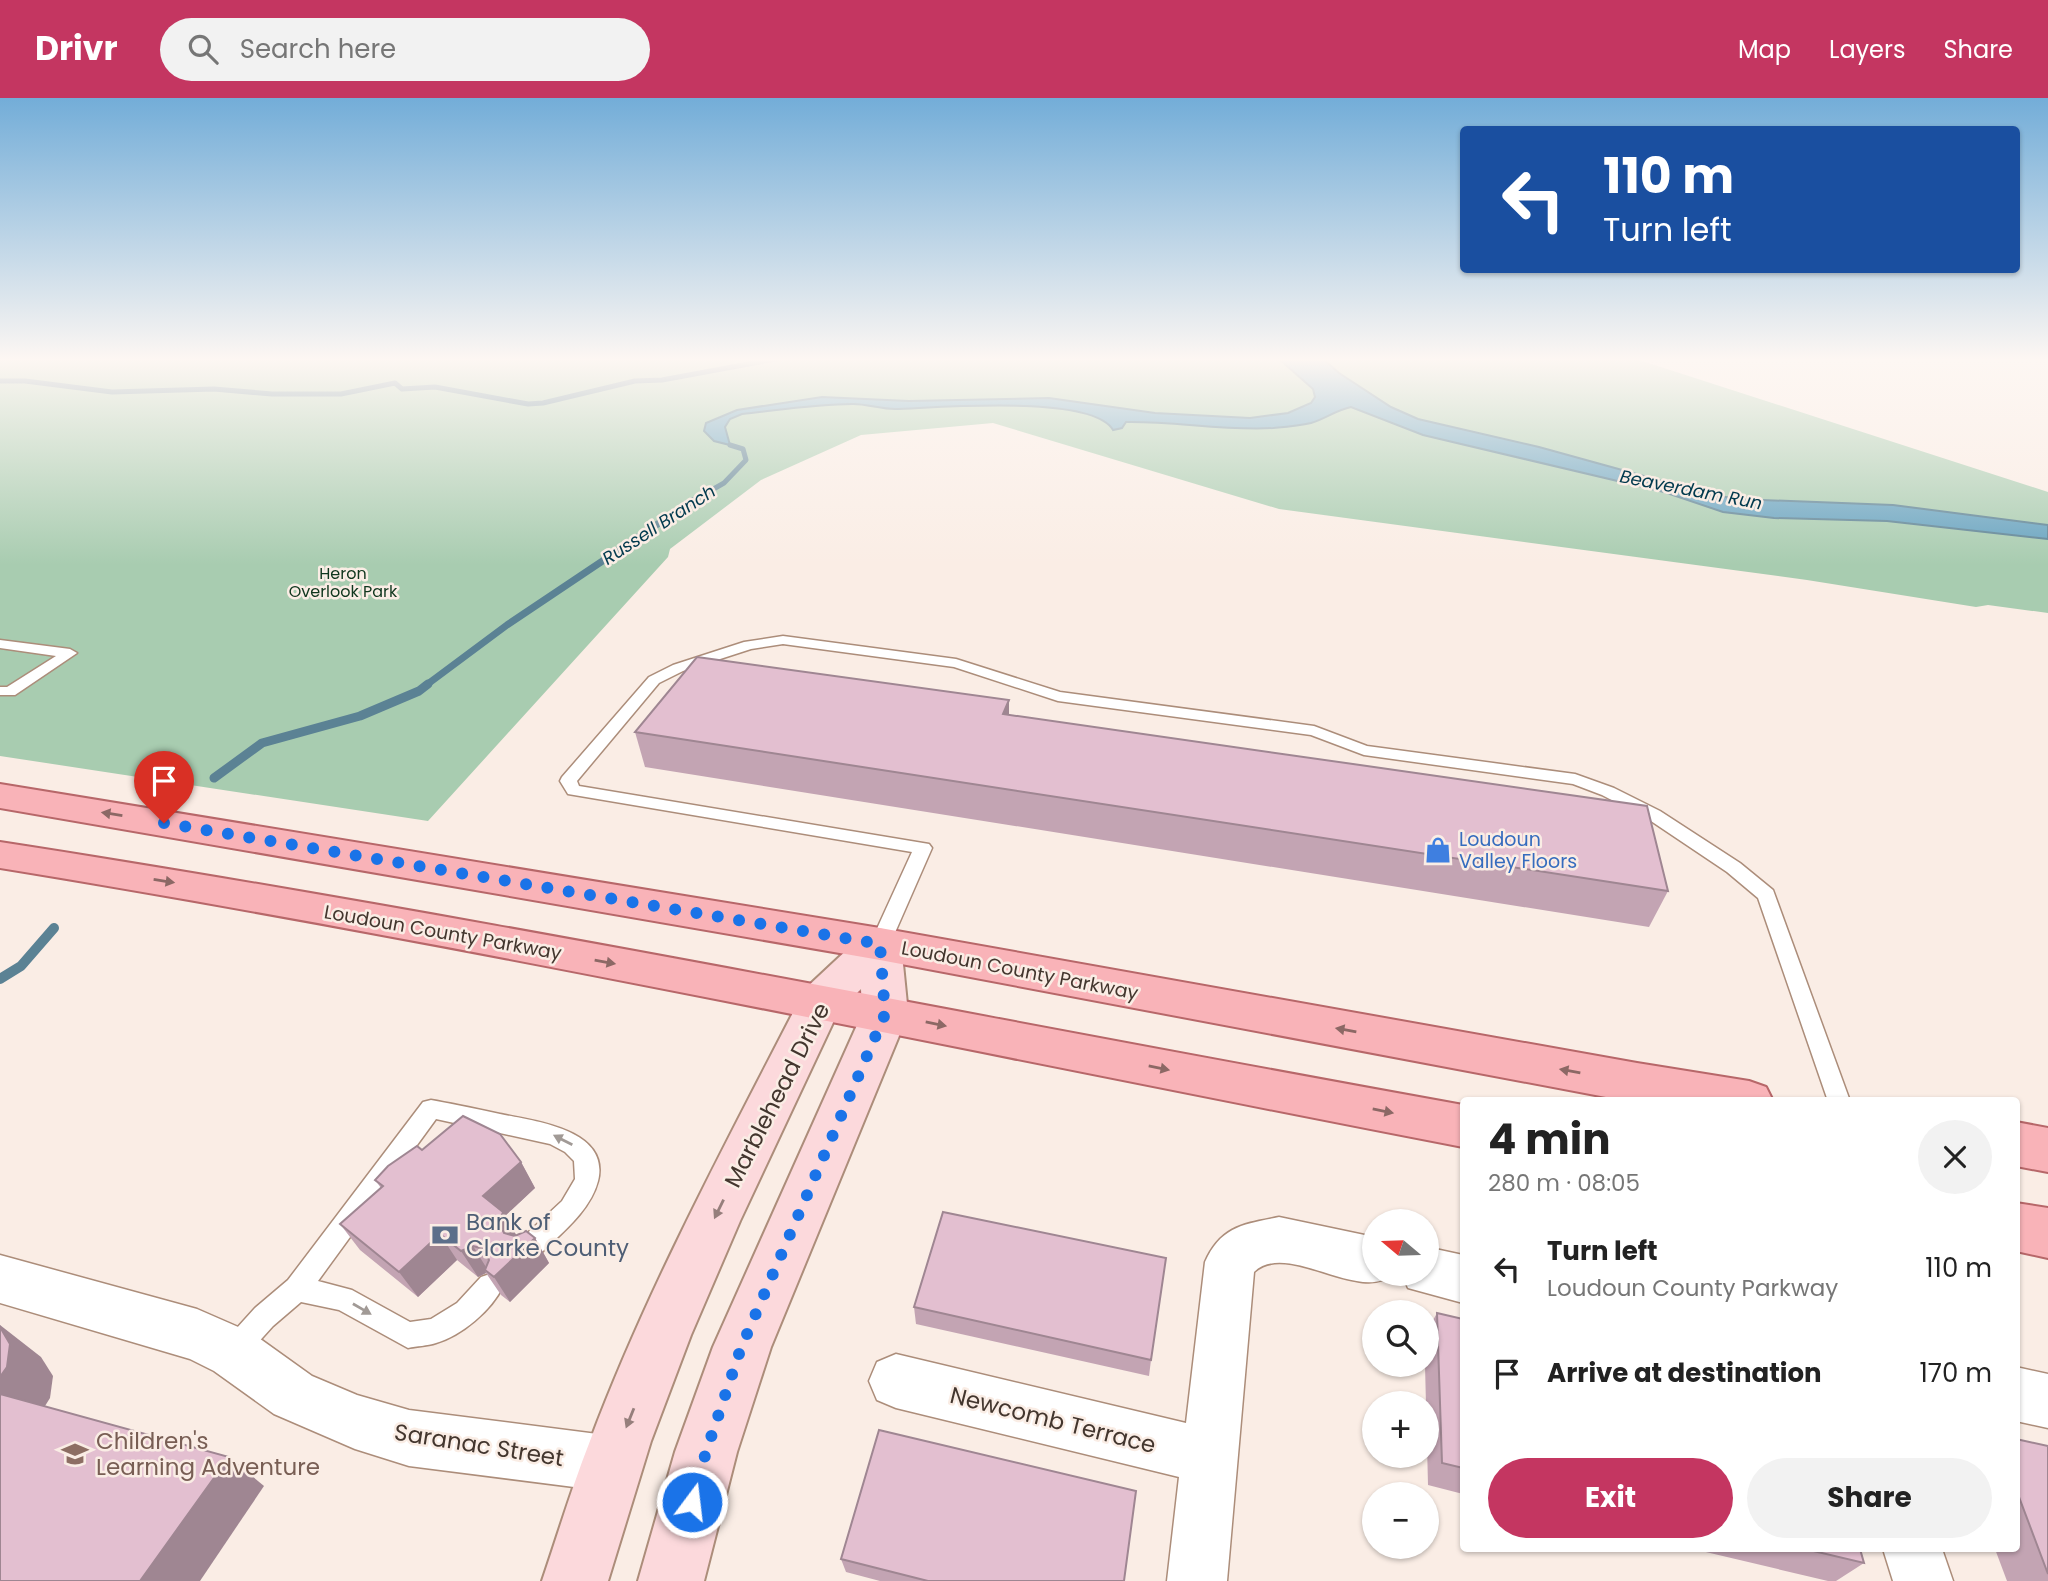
<!DOCTYPE html>
<html lang="en">
<head>
<meta charset="utf-8">
<style>
	body { margin:0; font-family:Poppins,sans-serif; background:#f2f2f2; color:#222; height:100vh; display:flex; flex-direction:column; font-size:26px; white-space:nowrap }
	* { box-sizing:border-box; margin:0 }
	p { font-size:23px; color:#767676 }
	.icon { flex:none; width:38px; height:38px; fill:none; stroke:currentColor; stroke-width:2; stroke-linecap:round; stroke-linejoin:round }
	.map { position:relative; flex:1; overflow:hidden }
	.sheet { position:absolute; left:1460px; top:999px; width:560px; height:455px; display:flex; flex-direction:column; background:#fff; border-radius:7px; box-shadow:0 2px 5px #0004 }
	.sheet>* { flex:none }
	.top-card { position:absolute; left:1460px; top:28px; width:560px; height:147px; border-radius:7px; box-shadow:0 2px 5px #0004; background:#1a4fa0; color:#fff; overflow:hidden }
	.needle { width:46px; rotate:289deg }
	.controls { position:absolute; left:1362px; top:1111px; display:grid; gap:14px }
	.controls a { display:grid; place-items:center; width:77px; height:77px; border-radius:50%; background:#fff; box-shadow:0 2px 5px #0004; font-size:35px }
	.pin { position:absolute; display:grid; place-items:center; width:60px; height:60px; color:#fff; margin:-72px -30px; border-radius:50% 50% 50% 0; rotate:-45deg; box-shadow:0 0 7px #0007 }
	.pin .icon { rotate:45deg }
	.me { position:absolute; width:77px; margin:-38px; rotate:15deg; stroke-linejoin:round; filter:drop-shadow(0 0 5px #0008) }
	.turn { display:flex; align-items:center; gap:24px; height:147px; padding:0 28px; font-size:32px }
	.turn .icon { width:91px; height:91px; stroke-width:2.5 }
	.turn b { display:block; font-size:49px; line-height:60px }
	.round { display:grid; place-items:center; flex:none; width:74px; height:74px; border-radius:37px; background:#f2f2f2 }
	.summary { display:flex; align-items:center; justify-content:space-between; height:119px; padding:0 28px }
	h1 { font-size:42px; font-weight:700; line-height:52px }
	.cta { display:flex; gap:14px; margin-top:auto; padding:14px 28px }
	.cta a { flex:1; height:80px; border-radius:42px; background:#c43661; color:#fff; font-size:28px; font-weight:700; line-height:80px; text-align:center }
	.cta a+a { background:#f2f2f2; color:#222 }
	ul { padding:0; list-style:none }
	li { display:flex; align-items:center; gap:21px; height:105px; padding:0 28px }
	li div { flex:1 }
	li b { display:block; font-size:26px }
	li em { font-style:normal }
	header { display:flex; align-items:center; gap:42px; box-sizing:border-box; height:98px; padding:0 35px; background:#c43661; color:#fff }
	header strong { font-size:33px }
	nav { display:flex; gap:38px; margin-inline-start:auto; font-size:24px }
	.search { width:490px; height:63px; background:#f2f2f2; display:flex; align-items:center; gap:18px; box-sizing:border-box; padding:0 24px; border-radius:38px; color:#767676; font-size:26px }
	.map>svg:first-child { display:block }
</style>
</head>
<body>
<header>
<strong>Drivr</strong>
<div class="search"><svg class="icon" aria-label="search" viewBox="0 0 24 24"><circle cx="10" cy="10" r="6"/><path d="M15 15l6 6"/></svg>Search here</div>
<nav><a>Map</a><a>Layers</a><a>Share</a></nav>
</header>
<div class="map">
<svg width="2048" height="1483" viewBox="0 0 2048 1483">
	<rect width="100%" height="100%" fill="#faede5"/>
	<!-- green -->
	<path fill="#a8ccb0" d="M0 260H1633L2048 394V515L1988 507 1976 509 1807 482 1279 411 993 325 861 337 761 382 670 451 668 459 428 723 0 658Z"/>
	<!-- water -->
	<path fill="#65a2bf" stroke="#5b8294" stroke-width="2" d="M1278 260H1322L1339 275 1391 309 1418 321 1539 349 1709 396 1737 401 1893 407 2048 427V441L1887 423 1774 420 1723 414 1664 394 1423 337 1351 309C1336 312 1325 321 1311 325 1299 328 1285 329 1273 330 1223 333 1175 323 1126 324L1122 330 1113 332C1092 296 936 310 895 311 881 311 867 306 853 306 816 306 779 312 742 316L730 321 725 329 730 347 714 343 704 333 706 325 737 312 822 299 909 303 1049 300 1155 315 1250 320 1288 315 1311 305 1315 299 1313 291Z"/>
	<g fill="none" stroke-linecap="round" stroke-linejoin="round">
		<!-- stream-far3 -->
		<g stroke="#5b8294" stroke-width="5">
			<path d="M0 283H25L112 294 214 291 272 296H341L395 285 402 291 435 289 528 306 543 305 635 283 662 282 781 260"/>
			<path d="M689 405 724 385 746 362 743 351 730 347"/>
		</g>
		<!-- stream-far2 -->
		<path stroke="#5b8294" stroke-width="7" d="M425 588 507 527 692 403"/>
		<!-- stream-far1 -->
		<path stroke="#5b8294" stroke-width="9" d="M214 680 262 645 360 618 419 593 428 586"/>
		<!-- stream -->
		<path stroke="#5b8294" stroke-width="10" d="M0 881 21 868 54 830"/>
		<!-- lane casing -->
		<g stroke="#ac8d7a" stroke-width="3">
			<g id="lane">
				<path d="M783 538 956 561 1060 594 1314 628 1367 648 1575 676 1614 690 1660 713 1740 765 1773 792 1850 1003H1828L1758 800 1727 774 1648 721 1602 697 1573 686 1364 657 1311 637 1058 603 954 569 783 546 751 551 683 573 659 585 577 683 579 688 929 746 932 750 890 846 887 851H873L870 846 912 754 568 696 560 683 562 679 649 579 673 567 744 544Z"/>
				<path d="M0 542 70 551 77 555 15 597H0V589H7L56 558 0 550Z"/>
				<path d="M431 1002C454 1006 477 1011 500 1016 533 1023 611 1031 598 1083 590 1114 559 1137 538 1158L529 1161 520 1158 517 1150 520 1142 562 1103 575 1081 574 1063 565 1054 550 1046 436 1021 318 1183 352 1192 410 1224 431 1221 457 1205 481 1179 490 1176 499 1179 503 1188C492 1212 461 1238 436 1245 427 1248 417 1248 408 1250L339 1212 301 1204 273 1228 244 1260 235 1264 226 1260 222 1251 226 1242 255 1210 288 1182 423 1004Z"/>
			</g>
		</g>
		<!-- street casing -->
		<g stroke="#ac8d7a" stroke-width="3">
			<g id="street">
				<path d="M1279 1119 1374 1139V1176H1393C1360 1206 1287 1142 1254 1174L1227 1483H1167L1179 1379 896 1310 877 1302 869 1283 877 1264 896 1256 1186 1325 1205 1164C1221 1128 1244 1126 1279 1119Z"/>
				<path d="M1426 1149 1463 1157V1205L1408 1190 1402 1176H1426Z"/>
				<path d="M0 1157 197 1211 252 1235 312 1278 357 1297 409 1312 613 1338 633 1346 641 1366 633 1386 613 1394 409 1368 355 1351 274 1316 214 1273 190 1261 0 1205Z"/>
				<path d="M2016 1269 2048 1276V1330L2016 1323Z"/>
				<path d="M1883 1451H1942L1953 1483H1893Z"/>
			</g>
		</g>
		<!-- secondary casing -->
		<g stroke="#ac8d7a" stroke-width="4">
			<path id="secondary" d="M880 830 895 835 901 846 908 916 771 1249 737 1354 704 1483H638L675 1354 713 1249 862 916 861 891 838 914 740 1123 691 1237 651 1343 608 1483H542C558 1436 572 1389 590 1343 647 1191 725 1047 799 903L805 891 865 835Z"/>
		</g>
		<!-- primary casing -->
		<g stroke="#b76769" stroke-width="4">
			<g id="primary">
				<path d="M0 686 880 830 1637 965 1749 983 1766 989 1773 1003H1627L880 862 0 710Z"/>
				<path d="M0 744C490 820 975 919 1463 1007V1049C975 955 490 850 0 770Z"/>
				<path d="M2016 1024 2048 1030V1074L2016 1068Z"/>
				<path d="M2016 1105 2048 1110V1160L2016 1153Z"/>
			</g>
		</g>
		<!-- lane -->
		<use href="#lane" fill="#fff" fill-rule="evenodd"/>
		<!-- street -->
		<use href="#street" fill="#fff" fill-rule="evenodd"/>
		<!-- secondary -->
		<use href="#secondary" fill="#fcd9dc" fill-rule="evenodd"/>
		<!-- primary -->
		<use href="#primary" fill="#f9b3b8" fill-rule="evenodd"/>
	</g>
	<!-- wall -->
	<g fill="#c3a4b3">
		<path d="M1009 617 1668 793 1649 829 645 669 635 634Z"/>
		<path d="M422 1052 521 1064 535 1090 505 1118 516 1137 535 1140 549 1165 510 1204 501 1197 486 1175 478 1179 457 1162 418 1199 360 1152 340 1126 381 1090 375 1082Z"/>
		<path d="M914 1209 1151 1262 1149 1278 916 1226Z"/>
		<path d="M1437 1215 1463 1221V1396L1428 1387 1425 1267H1426V1235Z"/>
		<path d="M2016 1341 2048 1348V1483H2007L1995 1451H2016Z"/>
		<path d="M1693 1451H1860L1864 1465 1836 1483H1828Z"/>
		<path d="M841 1461 1124 1483H880L846 1474Z"/>
	</g>
	<!-- shaded-wall -->
	<g fill="#9f8692">
		<path d="M1009 602V637L1003 616Z"/>
		<path d="M521 1064 535 1090 505 1118 518 1140H535L549 1165 510 1204 494 1179 504 1135 483 1098Z"/>
		<path d="M440 1136 457 1162 418 1199 399 1174Z"/>
		<path d="M473 1148 489 1174 485 1172 486 1175 478 1179 461 1153Z"/>
		<path d="M0 1227 41 1259 53 1278 50 1300 35 1324 0 1300Z"/>
		<path d="M229 1359 264 1388 200 1483H140Z"/>
	</g>
	<!-- building -->
	<g fill="#e3bfd0" stroke="#9f8692" stroke-width="2">
		<path d="M697 559 1009 602 1003 616 1647 708 1668 793 635 634Z"/>
		<path d="M463 1018 500 1036 521 1064 483 1098 503 1114 499 1125 504 1135 515 1138 526 1133 535 1140 494 1179 485 1172 489 1162 484 1151 473 1148 461 1153 440 1136 399 1174 340 1126 383 1088 375 1082 388 1068 417 1048 422 1052Z"/>
		<path d="M943 1114 1166 1160 1151 1262 914 1209Z"/>
		<path d="M1437 1215 1463 1221V1370L1442 1365Z"/>
		<path d="M0 1229 10 1246 7 1269 0 1279Z"/>
		<path d="M0 1296 229 1359 140 1483H0Z"/>
		<path d="M879 1332 1136 1393 1124 1483H928L841 1461Z"/>
		<path d="M2016 1341 2048 1348V1476L2016 1391Z"/>
		<path d="M1805 1451H1860L1864 1465Z"/>
	</g>
	<!-- one-way arrows -->
	<defs><path id="oneway-solid" d="M-6-.8H1V-3.2L6.5 0L1 3.2V.8H-6Z" transform="scale(1.75)"/></defs>
	<g fill="#8c6865">
		<use href="#oneway-solid" transform="translate(112 716) rotate(-171)"/>
		<use href="#oneway-solid" transform="translate(164 783) rotate(9)"/>
		<use href="#oneway-solid" transform="translate(605 864) rotate(10)"/>
		<use href="#oneway-solid" transform="translate(936 926) rotate(11)"/>
		<use href="#oneway-solid" transform="translate(1346 932) rotate(-170)"/>
		<use href="#oneway-solid" transform="translate(1159 970) rotate(11)"/>
		<use href="#oneway-solid" transform="translate(1570 973) rotate(-170)"/>
		<use href="#oneway-solid" transform="translate(1383 1013) rotate(11)"/>
	</g>
	<g fill="#a19a96">
		<use href="#oneway-solid" transform="translate(563 1042) rotate(-153)"/>
		<use href="#oneway-solid" transform="translate(362 1211) rotate(30)"/>
	</g>
	<g fill="#967f7c">
		<use href="#oneway-solid" transform="translate(719 1111) rotate(116)"/>
		<use href="#oneway-solid" transform="translate(630 1320) rotate(112)"/>
	</g>
	<!-- sky -->
	<linearGradient id="sky" x2="0" y2="1"><stop stop-color="#73add8"/><stop offset="0.56" stop-color="#fdf7f3"/><stop offset="1" stop-color="#fdf7f3" stop-opacity="0"/></linearGradient>
	<rect width="2048" height="467" fill="url(#sky)"/>
	<g fill="none" stroke-linecap="round" stroke-linejoin="round">
		<!-- route -->
		<path stroke="#1a73e8" stroke-width="12" stroke-dasharray="0 21.6" d="M164 725 880 846 885 916 741 1250 706 1354 692 1404"/>
	</g>
	<!-- icons -->
	<defs>
		<g id="shop-bare" transform="scale(2.1)"><path d="M-5-2.5h2.3a2.7 3.5 0 0 1 5.4 0H5L5.5 6h-11ZM-1.5-2.5h3a1.5 2.3 0 0 0-3 0Z" fill="#3f7fe0" stroke="#faede5" stroke-width="2.5" paint-order="stroke"/></g>
		<g id="bank-bare" transform="scale(2.1)"><path d="M-6-4H6V4H-6ZM0-2.3a2.3 2.3 0 1 0 0 4.6a2.3 2.3 0 1 0 0-4.6Z" fill="#5c6f8a" stroke="#faede5" stroke-width="2.5" paint-order="stroke"/></g>
		<g id="school-bare" transform="scale(2.1)"><path d="M0-5L7-2L0 1L-7-2ZM-4 1L0 2.5L4 1V4Q0 6-4 4Z" fill="#8d6e63" stroke="#faede5" stroke-width="2.5" paint-order="stroke"/></g>
	</defs>
	<g fill-rule="evenodd">
		<use href="#shop-bare" x="1438" y="752"/>
		<use href="#bank-bare" x="445" y="1137"/>
		<use href="#school-bare" x="75" y="1356"/>
	</g>
	<g text-anchor="middle" stroke-width="5" stroke-linejoin="round" paint-order="stroke">
		<!-- far-park labels -->
		<g font-size="16" fill="#0f361d" stroke="#faede5">
			<text x="343" y="481">Heron<tspan x="343" dy="18">Overlook Park</tspan></text>
		</g>
		<!-- far-water labels -->
		<g font-size="18" font-style="italic" fill="#023a4e" stroke="#faede5">
			<text transform="translate(1691 392) rotate(11)" y="6">Beaverdam Run</text>
			<text transform="translate(659 427) rotate(-33)" y="6">Russell Branch</text>
		</g>
		<!-- shop labels -->
		<g font-size="19" fill="#366cbe" stroke="#faede5" text-anchor="start">
			<text x="1459" y="748">Loudoun<tspan x="1459" dy="22">Valley Floors</tspan></text>
		</g>
		<!-- street labels -->
		<g font-size="19" fill="#43362e" stroke="#faede5">
			<text transform="translate(443 834) rotate(10)" y="7">Loudoun County Parkway</text>
			<text transform="translate(1020 872) rotate(11)" y="7">Loudoun County Parkway</text>
		</g>
		<!-- near-street labels -->
		<g font-size="23" fill="#43362e" stroke="#faede5">
			<text transform="translate(777 997) rotate(-63)" y="8">Marblehead Drive</text>
			<text transform="translate(1053 1322) rotate(14)" y="8">Newcomb Terrace</text>
			<text transform="translate(479 1347) rotate(9)" y="8">Saranac Street</text>
		</g>
		<!-- near-service labels -->
		<g font-size="23" fill="#4e5e75" stroke="#faede5" text-anchor="start">
			<text x="466" y="1132">Bank of<tspan x="466" dy="26">Clarke County</tspan></text>
		</g>
		<!-- near-education labels -->
		<g font-size="23" fill="#785e54" stroke="#faede5" text-anchor="start">
			<text x="96" y="1351">Children's<tspan x="96" dy="26">Learning Adventure</tspan></text>
		</g>
	</g>
</svg>
<div class="controls">
<a><svg class="needle" viewBox="-14 -14 28 28"><path d="M0-13l5 13h-10z" fill="#e53935"/><path d="M0 13l5-13h-10z" fill="#767676"/></svg></a>
<a><svg class="icon" aria-label="search" viewBox="0 0 24 24"><circle cx="10" cy="10" r="6"/><path d="M15 15l6 6"/></svg></a>
<a>+</a>
<a>−</a>
</div>
<div class="pin" style="left:164px;top:725px;background:#d93025"><svg class="icon" aria-label="arrive" viewBox="0 0 24 24"><path d="M6 21V4h12l-3 4 3 4H6"/></svg></div>
<svg class="me" style="left:692px;top:1404px" viewBox="-20 -20 40 40"><circle r="17" fill="#1a73e8" stroke="#fff" stroke-width="3"/><path d="M0-11L8 9 0 5-8 9z" fill="#fff"/></svg>
<div class="top-card">
<div class="turn"><svg class="icon" aria-label="left" viewBox="0 0 24 24"><path d="M17 20v-9H6M10 6l-5 5 5 5"/></svg><div><b>110 m</b>Turn left</div></div>
</div>
<section class="sheet">
<div class="summary"><div><h1>4 min</h1><p>280 m · 08:05</p></div><a class="round"><svg class="icon" aria-label="close" viewBox="0 0 24 24"><path d="M6 6l12 12M18 6L6 18"/></svg></a></div>
<ul>
<li><svg class="icon" aria-label="left" viewBox="0 0 24 24"><path d="M17 20v-9H6M10 6l-5 5 5 5"/></svg><div><b>Turn left</b><p>Loudoun County Parkway</p></div><em>110 m</em></li>
<li><svg class="icon" aria-label="arrive" viewBox="0 0 24 24"><path d="M6 21V4h12l-3 4 3 4H6"/></svg><div><b>Arrive at destination</b></div><em>170 m</em></li>
</ul>
<div class="cta"><a>Exit</a><a>Share</a></div>
</section>
</div>
</body>
</html>
